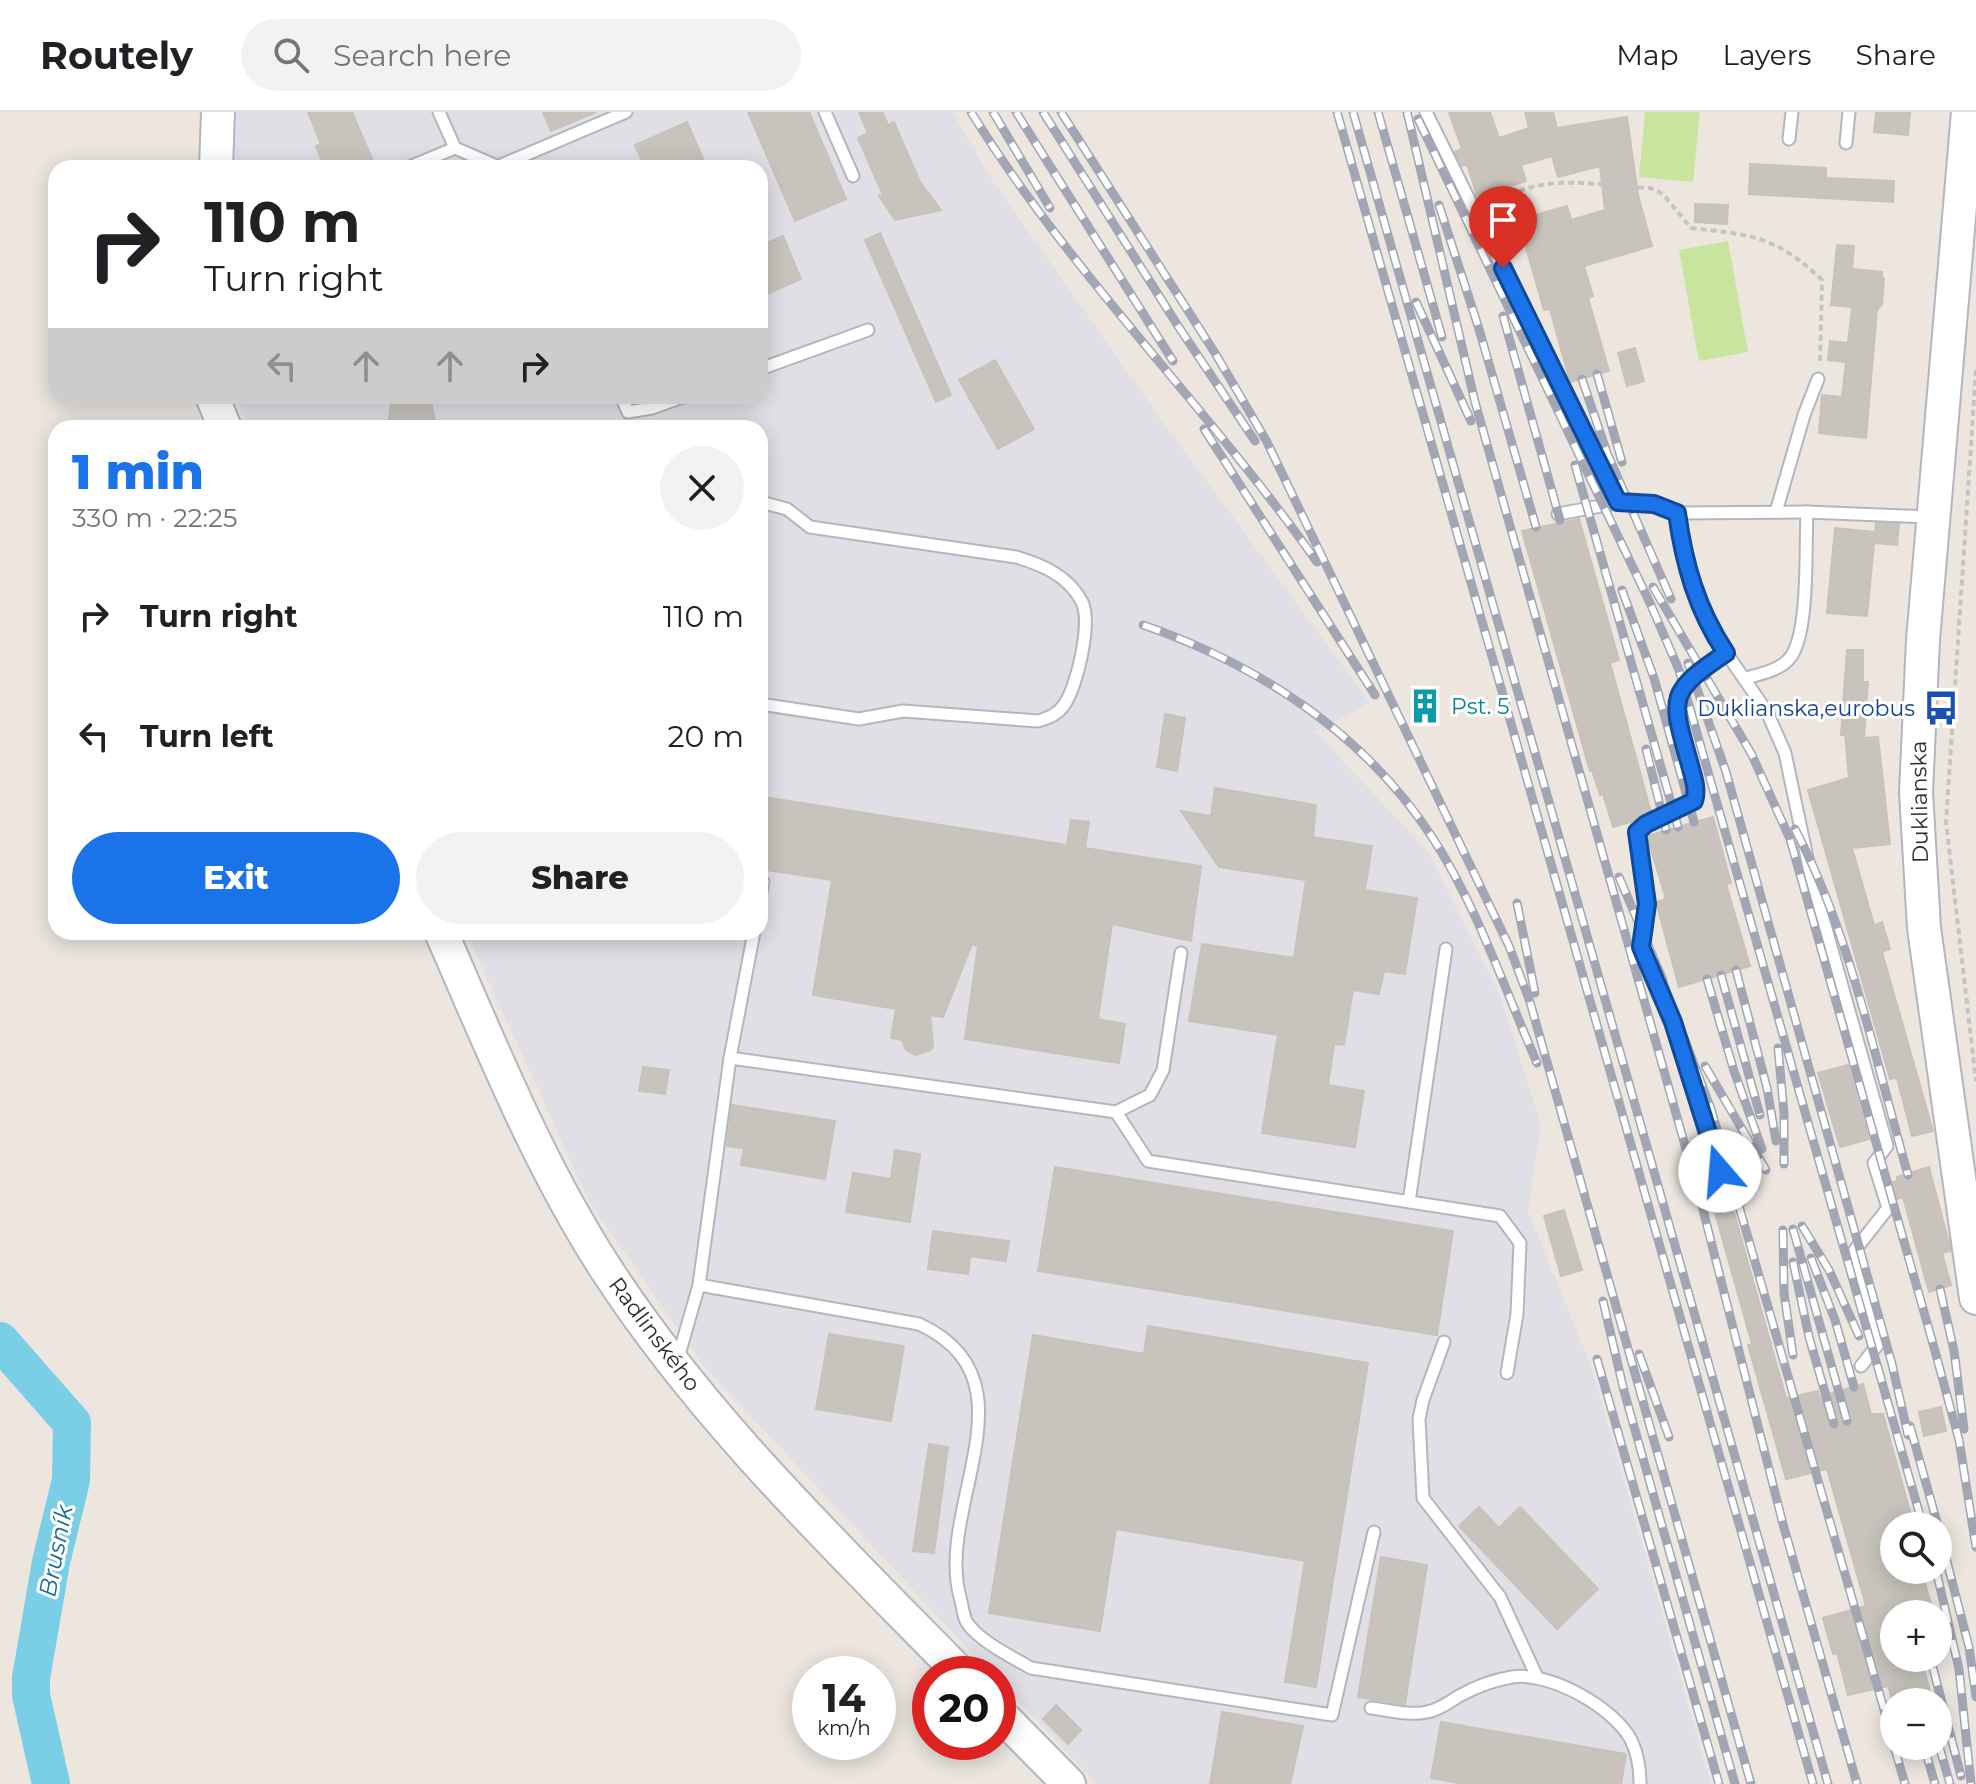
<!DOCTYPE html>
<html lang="en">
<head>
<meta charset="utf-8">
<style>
	body { margin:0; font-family:Montserrat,sans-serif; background:#f2f2f2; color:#202124; height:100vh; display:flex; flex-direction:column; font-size:30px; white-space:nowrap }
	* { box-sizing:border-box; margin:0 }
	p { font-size:26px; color:#757577 }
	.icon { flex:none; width:44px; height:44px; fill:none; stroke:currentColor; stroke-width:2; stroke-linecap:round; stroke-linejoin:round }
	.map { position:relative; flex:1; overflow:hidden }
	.drawer { position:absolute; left:48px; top:308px; width:720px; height:520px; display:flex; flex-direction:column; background:#fff; border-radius:24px; box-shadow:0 4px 20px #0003 }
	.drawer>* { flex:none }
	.hud { position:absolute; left:48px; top:48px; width:720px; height:244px; border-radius:24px; box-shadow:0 4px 20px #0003; background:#fff; color:#202124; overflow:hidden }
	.fabs { position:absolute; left:1880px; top:1400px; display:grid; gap:16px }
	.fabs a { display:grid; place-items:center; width:72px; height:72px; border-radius:50%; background:#fff; box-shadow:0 4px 20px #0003; font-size:40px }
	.speed { position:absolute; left:792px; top:1544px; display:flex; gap:16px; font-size:40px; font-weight:700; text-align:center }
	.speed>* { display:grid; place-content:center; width:104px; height:104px; border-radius:50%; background:#fff; box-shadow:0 4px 20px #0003; line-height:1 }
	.speed small { font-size:20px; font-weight:400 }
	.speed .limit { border:12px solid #d22; background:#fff; color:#111 }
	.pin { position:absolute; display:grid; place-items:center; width:68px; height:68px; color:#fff; margin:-82px -34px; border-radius:50% 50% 50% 0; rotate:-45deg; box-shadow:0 0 8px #0007 }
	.pin .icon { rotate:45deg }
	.me { position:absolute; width:88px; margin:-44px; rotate:342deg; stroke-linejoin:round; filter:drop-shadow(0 0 6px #0008) }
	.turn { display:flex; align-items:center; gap:28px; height:168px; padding:0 24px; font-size:36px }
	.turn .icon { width:104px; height:104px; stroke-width:2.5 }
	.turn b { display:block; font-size:56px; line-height:68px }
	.lanes { display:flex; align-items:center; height:76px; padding:0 24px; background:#0003; justify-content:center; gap:40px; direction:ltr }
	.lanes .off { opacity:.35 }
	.round { display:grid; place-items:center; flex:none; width:84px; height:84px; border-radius:42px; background:#f2f2f2 }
	.overview { display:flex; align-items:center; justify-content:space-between; height:136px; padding:0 24px }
	h1 { font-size:48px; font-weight:800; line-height:60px; color:#1a73e8 }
	.primary-button { display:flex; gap:16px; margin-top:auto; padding:16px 24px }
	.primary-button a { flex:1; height:92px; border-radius:48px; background:#1a73e8; color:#fff; font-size:32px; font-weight:800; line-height:92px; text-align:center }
	.primary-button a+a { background:#f2f2f2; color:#202124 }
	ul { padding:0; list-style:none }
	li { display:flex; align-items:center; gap:24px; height:120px; padding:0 24px }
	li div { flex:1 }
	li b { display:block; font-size:30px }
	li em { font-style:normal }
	header { display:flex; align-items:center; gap:48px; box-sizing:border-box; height:112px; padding:0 40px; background:#fff; border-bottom:2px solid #e0e0e0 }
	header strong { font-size:38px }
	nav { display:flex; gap:44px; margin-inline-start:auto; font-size:28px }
	.search { width:560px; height:72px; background:#f2f2f2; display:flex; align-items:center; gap:20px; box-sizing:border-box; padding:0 28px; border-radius:44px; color:#757577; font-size:30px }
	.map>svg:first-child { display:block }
</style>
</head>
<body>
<header>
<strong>Routely</strong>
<div class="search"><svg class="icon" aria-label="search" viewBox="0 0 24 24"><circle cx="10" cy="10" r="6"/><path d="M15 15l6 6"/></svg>Search here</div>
<nav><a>Map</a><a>Layers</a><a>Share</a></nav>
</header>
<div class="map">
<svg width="1976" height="1672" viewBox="0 0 1976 1672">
	<rect width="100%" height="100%" fill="#ece6df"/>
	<!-- industrial -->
	<path fill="#e1dfe6" d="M230 0H952L992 68 1157 302 1370 591 1315 619 1429 741 1500 883 1541 1013 1528 1099 1591 1254 1711 1672H1097L998 1568V1562H992L703 1253 589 1089 466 820H760V316H250L236 284H760V56H226Z"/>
	<!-- pitch -->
	<g fill="#c9e59d">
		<path d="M1645 0H1700L1693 70 1639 65Z"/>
		<path d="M1728 129 1748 240 1699 249 1679 138Z"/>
	</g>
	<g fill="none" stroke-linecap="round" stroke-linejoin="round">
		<!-- river -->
		<path stroke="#7acee6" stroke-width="38" d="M0 1229 72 1311 71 1368 51 1450 31 1566V1583L51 1672"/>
	</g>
	<!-- building -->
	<g fill="#c8c4bd" stroke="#c8c2b9" stroke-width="2">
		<path d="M308 0H352L374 52 364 56H325L316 34 321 32Z"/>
		<path d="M543 0H596L551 19Z"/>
		<path d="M748 0H809L846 87 795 109Z"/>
		<path d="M859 0H882L888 13 894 10 920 70 941 98 895 108 879 84 883 83 858 26 868 21Z"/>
		<path d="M1449 0H1490L1499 26 1529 16 1525 0H1553L1557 16 1627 5 1638 83 1652 134 1584 154 1593 184 1588 186 1609 259 1570 270 1550 197 1544 198 1518 108 1567 94 1571 108 1605 98 1600 54 1558 65 1552 44 1521 53 1526 69 1477 84 1467 52 1462 54 1455 40 1462 37Z"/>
		<path d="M1876 0H1910L1908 23 1874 20Z"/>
		<path d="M687 10 707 56H645L635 33Z"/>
		<path d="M1750 52 1826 56V66L1894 69 1893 90 1749 82Z"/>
		<path d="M1695 92 1728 93 1727 112 1695 110Z"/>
		<path d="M880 121 951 283 936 290 865 128Z"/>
		<path d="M783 124 801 167 760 185V134Z"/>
		<path d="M1837 133 1854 134 1852 157 1882 160V166H1884L1882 192 1877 198 1866 326 1819 321 1822 283 1842 285 1846 250 1828 248 1830 229 1848 231 1852 195 1831 193Z"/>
		<path d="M1635 236 1644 269 1627 274 1618 241Z"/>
		<path d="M995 248 1034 317 998 337 959 268Z"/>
		<path d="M392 284H430L435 309 429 308 428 316H388Z"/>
		<path d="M1579 407 1619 548 1610 551 1651 700 1637 708 1613 715 1603 682 1600 683 1592 658 1590 659 1522 419Z"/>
		<path d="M1876 411 1899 412 1897 433 1874 431 1867 504 1827 501 1835 416 1875 420Z"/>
		<path d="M1847 538H1863V570H1868L1864 626 1878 625 1890 732 1852 736 1874 813 1882 810 1890 837 1882 840 1933 1019 1912 1024 1897 966 1890 967 1808 678 1849 666 1845 623H1841Z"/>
		<path d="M1165 602 1185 606 1177 659 1157 655Z"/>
		<path d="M1215 676 1316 693 1313 725 1372 734 1365 778 1417 786 1405 862 1384 859 1379 882 1353 878 1344 933 1334 932 1328 973 1364 979 1355 1035 1262 1021 1278 923 1189 909 1202 832 1294 846 1306 768 1219 755 1181 699 1211 704Z"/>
		<path d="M764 685 1067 733 1071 708 1089 710 1085 736 1201 754 1191 829 1112 812 1098 907 1125 912 1119 951 965 927 978 834 972 832 943 905 930 903 933 932 931 938 916 943 906 938 902 928 891 926 896 897 813 883 832 768 760 757V707Z"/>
		<path d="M1713 705 1731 771 1726 772 1750 854 1679 875 1656 790 1666 787 1647 724Z"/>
		<path d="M1848 953 1869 1027 1840 1035 1818 961Z"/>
		<path d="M643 955 669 958 665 982 639 979Z"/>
		<path d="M732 993 835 1009 825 1067 741 1053 744 1036 727 1034Z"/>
		<path d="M895 1038 920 1042 910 1110 846 1100 853 1061 891 1067Z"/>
		<path d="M1055 1055 1453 1119 1437 1223 1038 1159Z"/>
		<path d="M1929 1055 1950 1135V1139L1942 1141 1951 1173 1929 1180 1903 1085 1894 1088 1889 1071 1898 1069 1897 1065Z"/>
		<path d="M1724 1079 1731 1090 1786 1286 1818 1279 1819 1285 1863 1272 1871 1302H1883L1914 1414H1894V1458H1921L1934 1502H1894V1546H1921L1933 1590H1893L1888 1574 1848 1583 1837 1541 1833 1542 1823 1506 1866 1494 1827 1357 1786 1367 1748 1233 1752 1232 1710 1083Z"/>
		<path d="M1564 1098 1582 1158 1561 1164 1544 1104Z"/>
		<path d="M933 1119 1009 1129 1006 1149 970 1144 968 1162 928 1157Z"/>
		<path d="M1148 1214 1368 1251 1316 1575 1285 1570 1305 1449 1116 1417 1100 1519 989 1501 1033 1223 1144 1242Z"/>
		<path d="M829 1222 904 1234 891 1309 816 1297Z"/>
		<path d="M1941 1295 1946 1319 1924 1324 1919 1300Z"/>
		<path d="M929 1332 948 1335 934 1441 913 1439Z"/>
		<path d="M1479 1395 1499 1416 1520 1395 1598 1477 1557 1517 1459 1414Z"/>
		<path d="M1381 1445 1427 1453 1405 1592 1358 1585Z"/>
		<path d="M1056 1593 1081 1618 1068 1632 1043 1607Z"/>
		<path d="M1222 1600 1303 1614 1290 1672H1210Z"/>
		<path d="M1441 1610 1626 1642 1621 1672H1465L1431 1666Z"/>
	</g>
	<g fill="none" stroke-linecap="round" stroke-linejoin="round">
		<!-- lane casing -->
		<g stroke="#b3b6be" stroke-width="15">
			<g id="lane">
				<path d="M825 0 853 64"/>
				<path d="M1426 0 1618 390"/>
				<path d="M1789 27 1792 0"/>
				<path d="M1846 31 1849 0"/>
				<path d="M455 36 501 56"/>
				<path d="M499 54 626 0"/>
				<path d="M407 56 455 36 439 0"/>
				<path d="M760 257 868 218"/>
				<path d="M621 284 628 300 652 296 685 284"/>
				<path d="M760 390 787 397 810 415 1016 445C1042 453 1068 463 1082 490 1092 511 1077 575 1064 593 1057 603 1048 606 1038 609L903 599 859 607 760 592"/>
				<path d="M1776 400 1804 303 1818 267"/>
				<path d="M1677 401 1681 434 1694 480 1709 516 1767 600 1785 641 1810 760 1887 1034 1874 1051 1888 1096 1855 1138 1879 1231 1861 1254"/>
				<path d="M1558 402 1628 389 1654 392 1677 401 1807 400"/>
				<path d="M1726 541C1666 581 1670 586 1690 653 1693 665 1698 677 1694 689L1646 712 1637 720 1647 792 1641 835 1644 847 1673 910 1720 1059 1740 1088"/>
				<path d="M1744 567C1758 562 1779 559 1789 547 1810 524 1805 433 1807 400L1929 405"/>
				<path d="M760 785 763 770"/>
				<path d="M730 946 754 820"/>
				<path d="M1116 1000 1150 983 1163 958 1181 841"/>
				<path d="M1409 1090 1446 837"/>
				<path d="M699 1173 730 946 1116 1000 1148 1049 1500 1104 1520 1131 1517 1202 1507 1261"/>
				<path d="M1444 1230 1423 1288 1419 1307 1423 1386 1500 1485 1537 1565"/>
				<path d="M678 1246 699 1173 919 1212C1040 1268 935 1393 960 1485 962 1492 963 1502 966 1509 977 1528 1012 1545 1031 1556L1332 1603 1374 1420"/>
				<path d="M1371 1596C1389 1598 1409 1604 1427 1600 1439 1598 1449 1590 1459 1584 1475 1575 1494 1568 1512 1565 1549 1559 1616 1596 1632 1630 1638 1643 1640 1658 1640 1672"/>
			</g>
		</g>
		<!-- secondary casing -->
		<g stroke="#b3b6be" stroke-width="36">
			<g id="secondary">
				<path d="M1968 0 1923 528 1916 680 1924 816 1976 1186"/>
				<path d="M216 56 218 0"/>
				<path d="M212 284 225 316"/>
				<path d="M441 820C491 934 538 1052 606 1157 704 1308 836 1434 961 1562"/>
				<path d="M998 1600 1069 1672"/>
			</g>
		</g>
		<!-- path -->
		<g stroke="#c4c4c4" stroke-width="4" stroke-dasharray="6 4" stroke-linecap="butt">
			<path d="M1519 79C1561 63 1607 75 1650 76L1663 82 1691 116C1752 123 1776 124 1822 168L1820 253"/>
			<path d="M1976 258 1946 710 1976 969"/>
		</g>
		<!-- lane -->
		<use href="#lane" stroke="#fff" stroke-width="11"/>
		<!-- secondary -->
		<use href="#secondary" stroke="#fff" stroke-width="32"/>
		<!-- rail casing -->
		<g stroke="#a2a6b4" stroke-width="9">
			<g id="rail">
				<path d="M971 0C1070 161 1208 295 1317 450"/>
				<path d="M993 0 1050 96"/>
				<path d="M1016 0 1173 249"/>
				<path d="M1043 0 1178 214 1255 329"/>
				<path d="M1061 0 1215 241 1267 330 1509 834 1530 890 1751 1672"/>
				<path d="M1337 0 1813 1672"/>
				<path d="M1353 0 1828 1672"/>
				<path d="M1378 0 1442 225"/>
				<path d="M1407 0 1475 290 1701 1090 1783 1412 1857 1672"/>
				<path d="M1418 7 1650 491 1679 558 1923 1414"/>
				<path d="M1439 93 1479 217 1536 415"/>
				<path d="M1416 190 1471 309"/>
				<path d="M1503 204 1560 408"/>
				<path d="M1597 262 1622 350"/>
				<path d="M1582 267 1607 341 1671 487"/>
				<path d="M1204 317 1375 583"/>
				<path d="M1575 353 1678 715"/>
				<path d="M1653 475 1751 641 1790 727 1935 1239 1959 1328 1976 1435"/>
				<path d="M1622 478 1654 566 1694 710"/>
				<path d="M1143 513C1259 553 1364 621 1432 725 1476 792 1505 878 1537 951"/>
				<path d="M1688 551 1726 660 1892 1252 1908 1323"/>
				<path d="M1646 637 1666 718"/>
				<path d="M1795 717C1851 824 1875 947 1908 1063"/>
				<path d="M1619 765 1663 868"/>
				<path d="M1517 791 1535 881"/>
				<path d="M1658 857 1711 997 1894 1632"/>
				<path d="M1736 858 1767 976 1776 1029"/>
				<path d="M1721 863 1760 1003"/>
				<path d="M1707 867 1734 959 1762 1037"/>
				<path d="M1778 936 1784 1001V1052"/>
				<path d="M1705 954 1766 1058"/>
				<path d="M1802 1114 1829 1158 1859 1224"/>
				<path d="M1793 1117 1847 1309"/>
				<path d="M1783 1118 1784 1181 1793 1243"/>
				<path d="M1811 1146 1835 1208 1854 1275"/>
				<path d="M1793 1150 1809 1225 1834 1312"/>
				<path d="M1940 1177 1954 1239 1964 1317"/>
				<path d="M1603 1189 1624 1279 1735 1672"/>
				<path d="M1639 1242 1669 1325"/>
				<path d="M1597 1247 1719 1672"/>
				<path d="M1910 1314 1938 1414"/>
				<path d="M1938 1415 1969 1535 1976 1585"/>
				<path d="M1936 1458 1959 1557 1971 1672"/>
				<path d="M1933 1556 1961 1664"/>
				<path d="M1938 1630 1950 1672"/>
				<path d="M1894 1634 1905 1672"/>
				<path d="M1924 1634 1935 1672"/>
			</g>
		</g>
		<!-- rail -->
		<use href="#rail" stroke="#fff" stroke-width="6" stroke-dasharray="18" stroke-linecap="butt"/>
	</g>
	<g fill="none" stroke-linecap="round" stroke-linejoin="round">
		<!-- route casing -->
		<g stroke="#114b97" stroke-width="20">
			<path id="route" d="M1503 156 1618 390 1654 392 1677 401C1684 452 1697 498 1726 541 1666 581 1671 586 1690 653 1693 665 1698 677 1694 689L1646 712 1637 720 1647 792 1641 835 1673 910 1720 1059"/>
		</g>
		<!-- route -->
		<use href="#route" stroke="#1a73e8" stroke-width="14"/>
	</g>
	<!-- icons -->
	<defs>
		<g id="building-bare" transform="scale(2.76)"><path d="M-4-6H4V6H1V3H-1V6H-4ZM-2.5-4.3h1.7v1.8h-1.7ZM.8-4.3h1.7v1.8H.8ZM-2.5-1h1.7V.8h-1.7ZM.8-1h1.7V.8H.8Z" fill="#0f9aa8" stroke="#fff" stroke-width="2.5" paint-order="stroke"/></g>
		<g id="bus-bare" transform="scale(2.76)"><path d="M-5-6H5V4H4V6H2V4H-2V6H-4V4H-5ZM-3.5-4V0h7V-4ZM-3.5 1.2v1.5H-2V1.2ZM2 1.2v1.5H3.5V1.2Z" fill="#1a4fb4" stroke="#fff" stroke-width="2.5" paint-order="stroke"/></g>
	</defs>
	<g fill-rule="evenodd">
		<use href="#building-bare" x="1425" y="594"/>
		<use href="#bus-bare" x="1941" y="596"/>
	</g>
	<g text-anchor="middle" stroke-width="6" stroke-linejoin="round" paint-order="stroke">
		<!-- culture labels -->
		<g font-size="22" fill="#0d838f" stroke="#fff" text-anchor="start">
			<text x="1451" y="602">Pst. 5</text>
		</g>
		<!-- transit labels -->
		<g font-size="22" fill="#164399" stroke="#fff" text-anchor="end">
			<text x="1915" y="604">Duklianska,eurobus</text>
		</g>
		<!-- street labels -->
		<g font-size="22" fill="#2c2c2c" stroke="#fff">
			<text transform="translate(1919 690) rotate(-91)" y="8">Duklianska</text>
			<text transform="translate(655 1222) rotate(53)" y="8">Radlinského</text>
		</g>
		<!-- water labels -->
		<g font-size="24" font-style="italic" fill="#176e94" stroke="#fff">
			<text transform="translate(56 1439) rotate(-79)" y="8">Brusník</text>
		</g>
	</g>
</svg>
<div class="fabs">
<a><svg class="icon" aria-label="search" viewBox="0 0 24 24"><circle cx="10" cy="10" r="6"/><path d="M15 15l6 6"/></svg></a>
<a>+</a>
<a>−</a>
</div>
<div class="speed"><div>14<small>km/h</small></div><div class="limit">20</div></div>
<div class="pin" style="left:1503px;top:156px;background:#d93025"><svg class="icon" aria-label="arrive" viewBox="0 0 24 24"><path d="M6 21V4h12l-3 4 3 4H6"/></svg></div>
<svg class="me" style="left:1720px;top:1059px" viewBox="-20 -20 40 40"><circle r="19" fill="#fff"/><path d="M0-13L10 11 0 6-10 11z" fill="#1a73e8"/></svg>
<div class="hud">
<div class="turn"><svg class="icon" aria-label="right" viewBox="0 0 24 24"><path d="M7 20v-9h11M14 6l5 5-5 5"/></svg><div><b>110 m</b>Turn right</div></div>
<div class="lanes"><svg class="icon off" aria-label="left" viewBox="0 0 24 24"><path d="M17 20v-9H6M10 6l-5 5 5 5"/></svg><svg class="icon off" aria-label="ahead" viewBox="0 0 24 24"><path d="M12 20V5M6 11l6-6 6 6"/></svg><svg class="icon off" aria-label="ahead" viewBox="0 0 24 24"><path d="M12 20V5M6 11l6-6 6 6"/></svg><svg class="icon" aria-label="right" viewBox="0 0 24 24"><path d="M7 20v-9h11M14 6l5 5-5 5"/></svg></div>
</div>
<section class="drawer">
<div class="overview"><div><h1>1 min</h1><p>330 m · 22:25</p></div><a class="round"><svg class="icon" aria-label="close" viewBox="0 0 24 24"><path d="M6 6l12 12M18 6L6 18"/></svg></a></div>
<ul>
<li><svg class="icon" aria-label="right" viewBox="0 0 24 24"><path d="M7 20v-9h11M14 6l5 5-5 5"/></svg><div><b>Turn right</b></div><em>110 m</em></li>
<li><svg class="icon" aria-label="left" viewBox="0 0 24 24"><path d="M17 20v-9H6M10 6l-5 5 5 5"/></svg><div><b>Turn left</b></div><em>20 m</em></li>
</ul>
<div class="primary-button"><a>Exit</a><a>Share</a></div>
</section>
</div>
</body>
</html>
